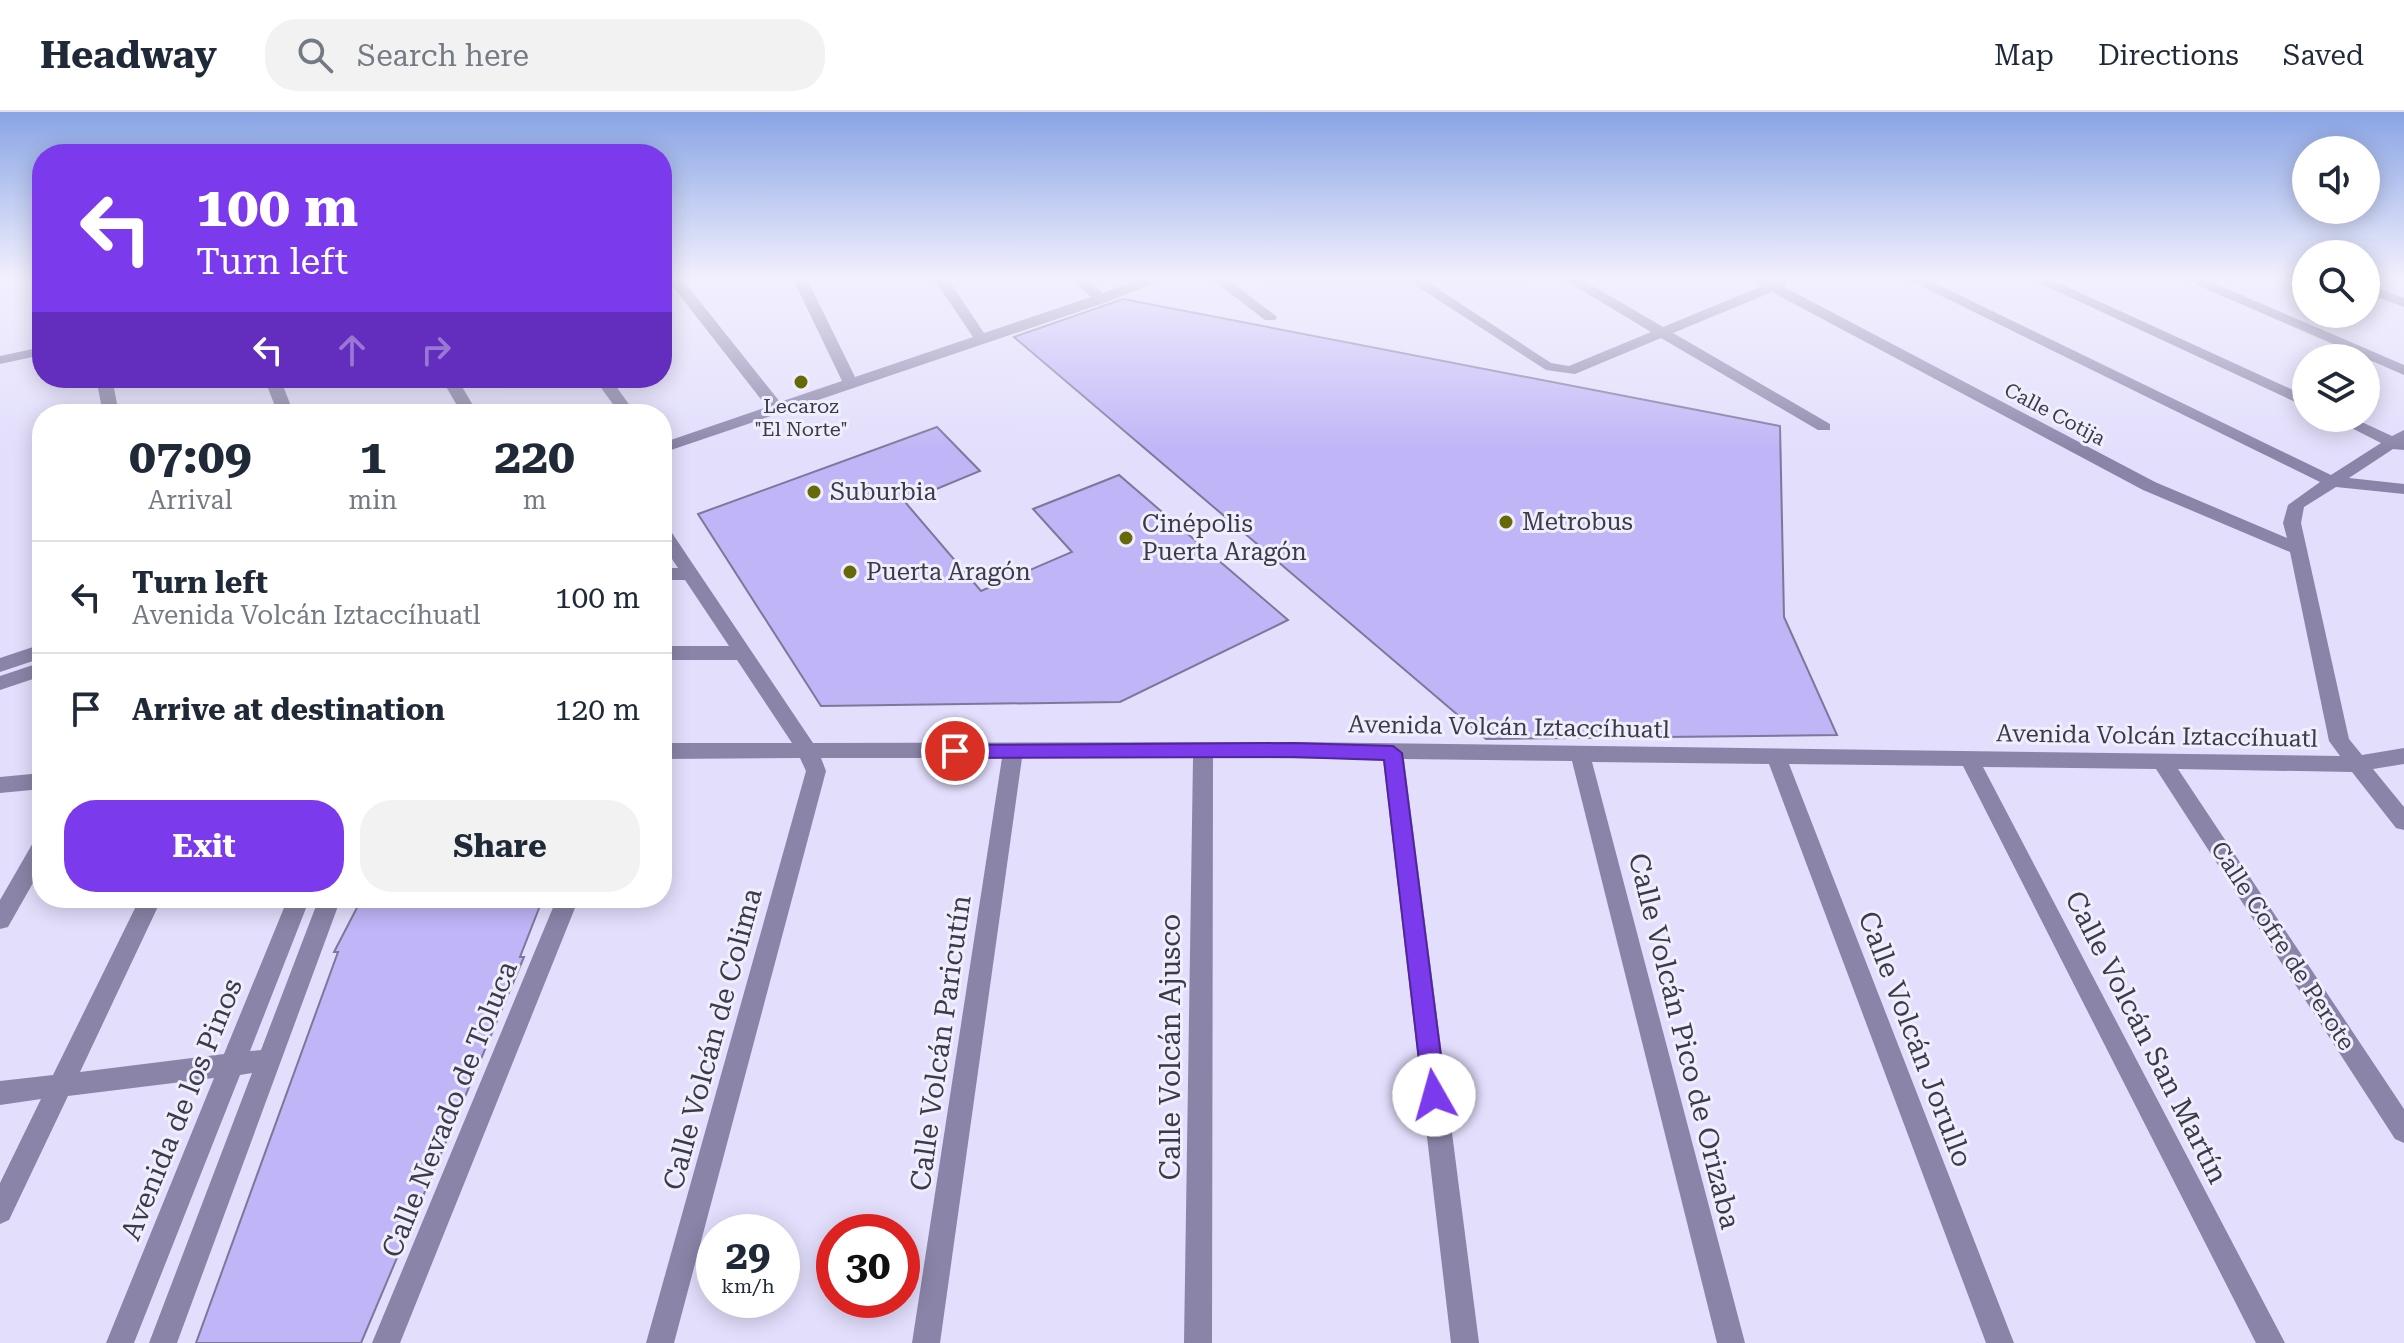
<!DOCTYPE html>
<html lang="en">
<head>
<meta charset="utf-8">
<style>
	body { margin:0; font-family:"Roboto Serif",serif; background:#f2f2f3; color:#1f2937; height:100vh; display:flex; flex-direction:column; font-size:30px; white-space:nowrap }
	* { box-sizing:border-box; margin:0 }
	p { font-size:26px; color:#747a83 }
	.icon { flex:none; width:44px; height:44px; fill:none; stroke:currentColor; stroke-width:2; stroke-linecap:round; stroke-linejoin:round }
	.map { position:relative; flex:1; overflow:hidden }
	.side { position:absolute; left:32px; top:292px; width:640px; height:504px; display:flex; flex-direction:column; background:#fff; border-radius:32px; box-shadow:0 4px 20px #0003 }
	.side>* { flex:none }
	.hud { position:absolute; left:32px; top:32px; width:640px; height:244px; border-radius:32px; box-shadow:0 4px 20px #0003; background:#7c3aed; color:#fff; overflow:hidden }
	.tools { position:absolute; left:2292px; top:24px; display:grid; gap:16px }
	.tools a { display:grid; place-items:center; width:88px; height:88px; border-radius:50%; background:#fff; box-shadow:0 4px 20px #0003; font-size:40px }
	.speed { position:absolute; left:696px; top:1102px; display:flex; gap:16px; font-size:40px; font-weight:700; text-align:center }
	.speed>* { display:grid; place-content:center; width:104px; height:104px; border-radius:50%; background:#fff; box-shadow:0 4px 20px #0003; line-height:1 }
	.speed small { font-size:20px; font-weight:400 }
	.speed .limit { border:12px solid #d22; background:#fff; color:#111 }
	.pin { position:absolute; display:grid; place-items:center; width:68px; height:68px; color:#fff; margin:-34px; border:4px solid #fff; border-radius:50%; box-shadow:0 2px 8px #0007 }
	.me { position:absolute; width:88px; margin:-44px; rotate:353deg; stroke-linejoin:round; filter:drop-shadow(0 0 6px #0008) }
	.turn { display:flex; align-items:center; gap:28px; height:168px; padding:0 32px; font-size:36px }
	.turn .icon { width:104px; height:104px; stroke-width:2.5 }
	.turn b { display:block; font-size:56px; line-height:68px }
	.lanes { display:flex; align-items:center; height:76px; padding:0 32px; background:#0003; justify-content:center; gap:40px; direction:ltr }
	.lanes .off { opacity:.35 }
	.eta { display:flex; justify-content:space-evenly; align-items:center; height:136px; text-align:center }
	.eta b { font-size:48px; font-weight:700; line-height:56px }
	.cta { display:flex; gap:16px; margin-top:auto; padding:16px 32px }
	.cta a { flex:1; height:92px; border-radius:32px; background:#7c3aed; color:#fff; font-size:32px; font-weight:700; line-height:92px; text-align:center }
	.cta a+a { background:#f2f2f3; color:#1f2937 }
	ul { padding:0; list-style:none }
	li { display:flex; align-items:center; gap:24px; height:112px; padding:0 32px; border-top:2px solid #e0e1e3 }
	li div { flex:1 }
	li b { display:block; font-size:30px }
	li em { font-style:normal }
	header { display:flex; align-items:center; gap:48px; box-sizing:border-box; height:112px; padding:0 40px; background:#fff; border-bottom:2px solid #e0e1e3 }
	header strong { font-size:38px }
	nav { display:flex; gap:44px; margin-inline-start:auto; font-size:28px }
	.search { width:560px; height:72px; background:#f2f2f3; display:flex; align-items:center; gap:20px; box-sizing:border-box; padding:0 28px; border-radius:32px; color:#747a83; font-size:30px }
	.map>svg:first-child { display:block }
</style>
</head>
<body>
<header>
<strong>Headway</strong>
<div class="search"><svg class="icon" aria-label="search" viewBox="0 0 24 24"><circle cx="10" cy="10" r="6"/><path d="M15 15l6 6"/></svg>Search here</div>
<nav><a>Map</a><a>Directions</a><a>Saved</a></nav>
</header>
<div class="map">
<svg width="2404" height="1231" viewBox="0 0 2404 1231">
	<rect width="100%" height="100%" fill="#e2defc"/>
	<!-- building -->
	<g fill="#bfb5f7" stroke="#7d7899" stroke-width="2">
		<path d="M1123 187 1780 314 1784 505 1837 623 1486 627 1014 225Z"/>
		<path d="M937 315 980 359 905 390 981 479 1072 440 1033 397 1119 363 1288 508 1120 590 821 594 698 402Z"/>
		<path d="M362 786H543L520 845H524L361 1231H196L338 840H334Z"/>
	</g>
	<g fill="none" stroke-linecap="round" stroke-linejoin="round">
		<!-- minor -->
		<g fill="#8a84a8" fill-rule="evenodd">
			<path d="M667 167H682L780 290 842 269 793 167H807L855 265 973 225 934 167H948L984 221 1091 185 1071 167H1087L1103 181 1141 167H1163L1107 190 662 341V331L767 295Z"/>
			<path d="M1212 167H1228L1277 205 1275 208H1265Z"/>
			<path d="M1406 167H1423L1551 251 1569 254 1651 220 1563 167H1581L1663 215 1762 174 1752 167 1786 168 1788 171 1784 175 2155 370 2287 426 2283 411 2288 393 2320 370 1907 167H1926L2331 363 2381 331 2332 306H2353L2392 324 2404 318V338L2393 337 2349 366 2404 372V382L2336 375 2304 395 2301 411 2349 627 2362 643 2404 636V652L2373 657 2404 695V718L2396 716 2352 660 2178 657 2404 997V1031L2395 1027 2156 657 1983 655 2285 1231H2256L1963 654 1789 652 2014 1231H1986L1769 652 1592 650 1745 1231H1717L1572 649 1404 647 1479 1231H1451L1383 647 1213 646 1212 1231H1184L1193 646H1022L940 1231H912L1002 646H821L826 659 674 1231H646L806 659 800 646 662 647V631H792L737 548H662V534H729L685 468H662V456H678L662 432V414L668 415 813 631 1293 630 2340 644 2329 629 2290 440 2143 378 1772 180 1673 221 1830 312V318H1818L1661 226 1575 262 1546 258Z"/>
			<path d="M2031 167H2050L2306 284V295Z"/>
			<path d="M2184 167H2204L2404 253V263Z"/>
			<path d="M2366 172 2404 186V195L2366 181Z"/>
			<path d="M42 235V243L0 252V244Z"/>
			<path d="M96 266H112L119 302H103Z"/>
			<path d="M264 266H280L294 302H278Z"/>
			<path d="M441 266H457L478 302H462Z"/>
			<path d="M594 266H610L636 302H620Z"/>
			<path d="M42 532V546L0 560V546Z"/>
			<path d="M42 550V564L0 578V564Z"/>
			<path d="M42 661V677L0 681V665Z"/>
			<path d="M42 726V755L8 815 0 817V788L34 729Z"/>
			<path d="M140 786H162L80 960 224 942 288 786H310L250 939 261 938 319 786H341L177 1231H149L252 961 240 963 134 1231H106L214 966 68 984 9 1108 0 1112V1071L41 987 0 993V969L53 963Z"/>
			<path d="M557 786H579L400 1231H372Z"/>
		</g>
	</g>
	<!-- sky -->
	<linearGradient id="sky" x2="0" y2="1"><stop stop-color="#89a4e4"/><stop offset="0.49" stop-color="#f2f0fe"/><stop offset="1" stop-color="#f2f0fe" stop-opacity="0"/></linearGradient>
	<rect width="2404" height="340" fill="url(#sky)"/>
	<!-- route -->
	<path fill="#7c3aed" stroke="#51269a" stroke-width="2" d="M1293 631 1393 634 1402 641 1446 983 1442 990 1434 993 1426 990 1423 983 1384 648 1293 645 955 646 945 639 955 633Z"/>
	<!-- markers -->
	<g fill="#666907" stroke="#efeefc" stroke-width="3">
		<circle cx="801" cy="270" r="8"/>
		<circle cx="814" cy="380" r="8"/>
		<circle cx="1506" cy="410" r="8"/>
		<circle cx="1126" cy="426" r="8"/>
		<circle cx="850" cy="460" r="8"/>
	</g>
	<g text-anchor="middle" stroke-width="6" stroke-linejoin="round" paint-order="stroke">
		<!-- far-poi labels -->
		<g font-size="20" fill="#3c3a48" stroke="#efeefc">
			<text x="801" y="301">Lecaroz<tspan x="801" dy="23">"El Norte"</tspan></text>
		</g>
		<!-- far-street labels -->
		<g font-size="20" fill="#3c3a48" stroke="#efeefc">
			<text transform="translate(2055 302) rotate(28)" y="7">Calle Cotija</text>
		</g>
		<!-- poi labels -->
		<g font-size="24" fill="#3c3a48" stroke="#efeefc" text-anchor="start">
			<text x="830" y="388">Suburbia</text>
			<text x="1522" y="418">Metrobus</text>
			<text x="1142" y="420">Cinépolis<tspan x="1142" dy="28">Puerta Aragón</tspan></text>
			<text x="866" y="468">Puerta Aragón</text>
		</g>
		<!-- street labels -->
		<g font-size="24" fill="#3c3a48" stroke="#efeefc">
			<text transform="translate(1509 615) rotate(1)" y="8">Avenida Volcán Iztaccíhuatl</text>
			<text transform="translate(2157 624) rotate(1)" y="8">Avenida Volcán Iztaccíhuatl</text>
			<text transform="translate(2283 834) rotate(57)" y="8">Calle Cofre de Perote</text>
		</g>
		<!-- near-street labels -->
		<g font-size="28" fill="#3c3a48" stroke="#efeefc">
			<text transform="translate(2147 925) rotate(63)" y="10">Calle Volcán San Martín</text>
			<text transform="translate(712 927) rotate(-75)" y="10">Calle Volcán de Colima</text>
			<text transform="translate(1916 927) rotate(69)" y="10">Calle Volcán Jorullo</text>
			<text transform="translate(1685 929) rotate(76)" y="10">Calle Volcán Pico de Orizaba</text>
			<text transform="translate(940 931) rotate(-82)" y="10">Calle Volcán Paricutín</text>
			<text transform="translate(1170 935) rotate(-90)" y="10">Calle Volcán Ajusco</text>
			<text transform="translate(181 997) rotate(-68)" y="10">Avenida de los Pinos</text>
			<text transform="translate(449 997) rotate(-68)" y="10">Calle Nevado de Toluca</text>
		</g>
	</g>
</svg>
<div class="tools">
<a><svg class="icon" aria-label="sound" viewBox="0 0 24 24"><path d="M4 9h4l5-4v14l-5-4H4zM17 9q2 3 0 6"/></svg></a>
<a><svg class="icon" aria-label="search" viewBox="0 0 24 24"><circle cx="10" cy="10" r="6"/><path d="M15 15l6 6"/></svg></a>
<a><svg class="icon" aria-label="layers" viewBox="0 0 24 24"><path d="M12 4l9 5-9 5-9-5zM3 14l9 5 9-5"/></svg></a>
</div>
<div class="speed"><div>29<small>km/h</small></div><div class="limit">30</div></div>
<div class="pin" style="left:955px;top:639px;background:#d93025"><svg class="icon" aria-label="arrive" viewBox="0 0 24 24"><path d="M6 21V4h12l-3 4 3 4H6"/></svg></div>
<svg class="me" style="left:1434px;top:983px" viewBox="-20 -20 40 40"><circle r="19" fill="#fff"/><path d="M0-13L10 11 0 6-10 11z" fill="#7c3aed"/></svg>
<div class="hud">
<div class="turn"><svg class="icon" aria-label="left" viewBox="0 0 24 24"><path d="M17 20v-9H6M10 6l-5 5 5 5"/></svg><div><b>100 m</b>Turn left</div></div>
<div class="lanes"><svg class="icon" aria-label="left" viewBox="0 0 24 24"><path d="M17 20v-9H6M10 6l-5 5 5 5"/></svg><svg class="icon off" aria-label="ahead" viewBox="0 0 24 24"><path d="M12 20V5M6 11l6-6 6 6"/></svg><svg class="icon off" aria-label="right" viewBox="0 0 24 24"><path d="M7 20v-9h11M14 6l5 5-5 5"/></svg></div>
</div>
<section class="side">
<div class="eta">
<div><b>07:09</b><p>Arrival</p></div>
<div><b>1</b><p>min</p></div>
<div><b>220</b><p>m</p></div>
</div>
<ul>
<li><svg class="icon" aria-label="left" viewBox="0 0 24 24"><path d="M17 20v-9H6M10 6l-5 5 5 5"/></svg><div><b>Turn left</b><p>Avenida Volcán Iztaccíhuatl</p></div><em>100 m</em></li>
<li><svg class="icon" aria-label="arrive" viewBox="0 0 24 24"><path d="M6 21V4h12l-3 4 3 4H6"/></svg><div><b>Arrive at destination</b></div><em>120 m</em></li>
</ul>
<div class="cta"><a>Exit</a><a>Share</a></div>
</section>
</div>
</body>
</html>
